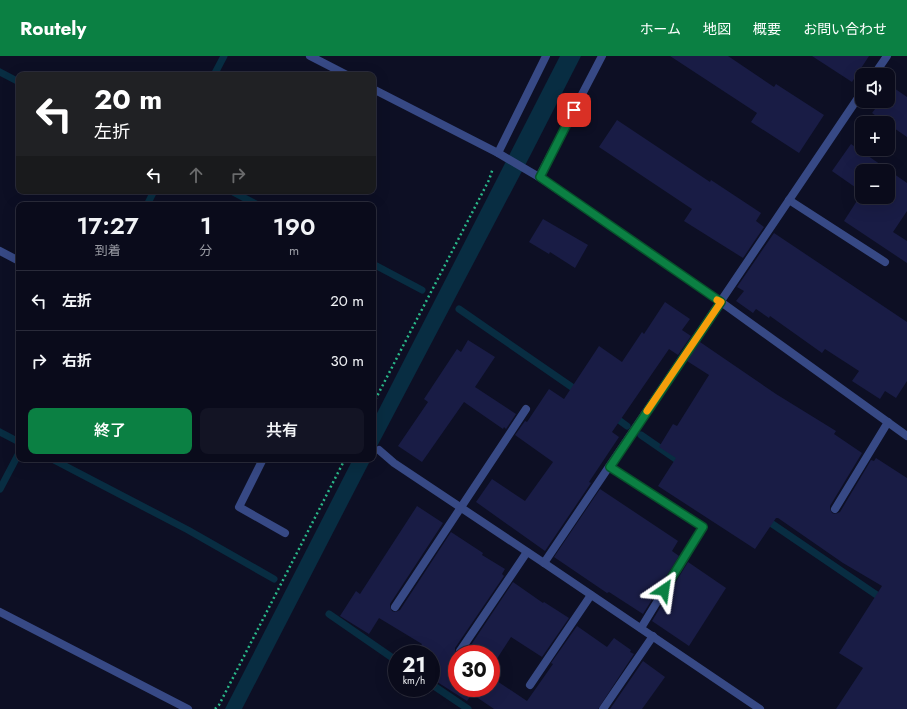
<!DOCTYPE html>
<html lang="ja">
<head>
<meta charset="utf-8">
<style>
	body { margin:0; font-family:Jost,"Noto Sans JP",sans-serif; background:#131424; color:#f1f3f6; height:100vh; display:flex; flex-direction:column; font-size:15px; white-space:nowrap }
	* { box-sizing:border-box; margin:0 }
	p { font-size:13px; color:#999ba3 }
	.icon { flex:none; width:22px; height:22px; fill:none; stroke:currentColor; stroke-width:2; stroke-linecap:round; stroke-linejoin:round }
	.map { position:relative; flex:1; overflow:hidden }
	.side { position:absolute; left:16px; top:146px; width:360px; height:260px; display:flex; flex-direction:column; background:#0a0b1b; border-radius:8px; box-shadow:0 4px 16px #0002,0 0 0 1px #2a2b3a }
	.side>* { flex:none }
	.top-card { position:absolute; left:16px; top:16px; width:360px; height:122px; border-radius:8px; box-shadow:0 4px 16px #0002,0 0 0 1px #2a2b3a; background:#202124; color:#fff; overflow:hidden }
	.tools { position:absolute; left:855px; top:12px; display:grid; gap:8px }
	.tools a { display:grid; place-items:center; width:40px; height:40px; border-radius:8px; background:#0a0b1b; box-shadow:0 4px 16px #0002,0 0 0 1px #2a2b3a; font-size:20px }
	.speed { position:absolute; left:388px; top:589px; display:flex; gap:8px; font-size:20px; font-weight:700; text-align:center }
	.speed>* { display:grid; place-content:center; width:52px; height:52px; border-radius:50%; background:#0a0b1b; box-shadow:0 4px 16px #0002,0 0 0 1px #2a2b3a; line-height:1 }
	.speed small { font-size:10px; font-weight:400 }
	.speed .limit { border:6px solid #d22; background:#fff; color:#111 }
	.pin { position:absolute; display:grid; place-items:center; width:34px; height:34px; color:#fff; margin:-17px; border-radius:8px; box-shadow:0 2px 6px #0006 }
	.me { position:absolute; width:44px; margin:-22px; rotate:32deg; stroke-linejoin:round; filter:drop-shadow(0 0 3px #0008) }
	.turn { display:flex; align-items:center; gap:14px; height:84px; padding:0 12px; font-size:18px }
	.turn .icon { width:52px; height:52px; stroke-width:2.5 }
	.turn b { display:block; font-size:28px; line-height:34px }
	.lanes { display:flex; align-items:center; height:38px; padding:0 12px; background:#0003; justify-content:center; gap:20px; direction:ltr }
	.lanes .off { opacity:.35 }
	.eta { display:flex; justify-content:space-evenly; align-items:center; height:68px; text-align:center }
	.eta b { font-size:24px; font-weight:600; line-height:28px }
	.button { display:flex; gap:8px; margin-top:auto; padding:8px 12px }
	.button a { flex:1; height:46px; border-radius:8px; background:#0b8043; color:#fff; font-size:16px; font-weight:600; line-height:46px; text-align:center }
	.button a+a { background:#131424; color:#f1f3f6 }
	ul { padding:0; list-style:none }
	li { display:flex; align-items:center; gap:12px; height:60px; padding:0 12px; border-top:1px solid #2a2b3a }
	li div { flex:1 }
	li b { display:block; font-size:15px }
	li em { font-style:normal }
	header { display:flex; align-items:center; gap:24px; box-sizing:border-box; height:56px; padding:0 20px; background:#0b8043; color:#fff }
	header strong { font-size:19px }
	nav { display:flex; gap:22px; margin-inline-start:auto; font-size:14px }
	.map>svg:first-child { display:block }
</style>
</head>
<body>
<header>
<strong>Routely</strong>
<nav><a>ホーム</a><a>地図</a><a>概要</a><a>お問い合わせ</a></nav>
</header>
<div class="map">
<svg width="907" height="653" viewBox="0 0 907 653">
	<rect width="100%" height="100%" fill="#0d0f24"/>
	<!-- water -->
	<g fill="#082d42">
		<path d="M560 0H581L531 98 373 398V365Z"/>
		<path d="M353 403H371L242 653H225Z"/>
	</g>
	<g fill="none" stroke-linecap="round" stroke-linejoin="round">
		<!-- stream -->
		<g stroke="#082d42" stroke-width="7">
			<path d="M0 16 19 26"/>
			<path d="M214 19 224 0"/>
			<path d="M231 135 258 149"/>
			<path d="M147 149 154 135"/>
			<path d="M373 208 422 234"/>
			<path d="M459 253 579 336"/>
			<path d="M612 359 627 370"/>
			<path d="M0 376 19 386"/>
			<path d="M641 379 683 408"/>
			<path d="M52 403 188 474 274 523"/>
			<path d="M0 433 19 397"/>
			<path d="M765 463 884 544"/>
			<path d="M329 558 397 605"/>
			<path d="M431 628 468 653"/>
		</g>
	</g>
	<!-- building -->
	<g fill="#191c45">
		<path d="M670 0H728L774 31 776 28 824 59 799 97 751 66 757 57Z"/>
		<path d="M812 0H869L852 26Z"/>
		<path d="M891 30 907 41V81L872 57 881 45H888V34Z"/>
		<path d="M617 64 710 126 711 124 761 157 756 165 764 171 743 202 684 165 692 153 599 91Z"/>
		<path d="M851 88 907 127V155L893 176 907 185V207L844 165 862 137V141H888V115H862V136L832 115Z"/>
		<path d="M543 163 588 189 575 212 550 196 549 198 529 186Z"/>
		<path d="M774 177 907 266V325L896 342 885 335 880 343 852 325 859 315 825 293 822 297 770 260 769 262 756 253 753 257 736 245 744 235 737 231Z"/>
		<path d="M665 246 690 263 682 274 691 280 678 299 669 293 612 376 619 381 589 426 591 427 545 495 476 446 492 423 525 445 553 406 515 379 525 365 527 366 549 333 564 343 599 290 622 306 642 276 644 278Z"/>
		<path d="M468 284 495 301 475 331 516 358 506 373 504 371 503 373 464 346 422 406 398 390 428 346 424 343 457 293 461 296Z"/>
		<path d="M700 286 776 338 836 375 834 378 862 397 830 450V453L832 457 835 458 840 456 871 404 874 405 876 402 907 422V653H836L863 612 839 597 882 530 843 507 778 462H776L755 493 658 430 676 402 659 391 673 368 677 370 709 319 687 305Z"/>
		<path d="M600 433 678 485 672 495 679 500 643 558 609 536 607 537 554 501Z"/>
		<path d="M417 450 443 467 390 548V551L392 555 395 556 400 554 451 476 483 497 482 499 505 513 502 518 504 520 455 592V597L457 600V632H491V621L527 645 553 608 551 607 577 570 607 591 614 582 631 594 630 596 634 598 598 653H494L472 638 467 645 431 622V598H415L422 588 379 562 369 578 340 560 356 535 360 538Z"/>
		<path d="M688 506 726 532 689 590 652 565Z"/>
		<path d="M513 526 543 547 544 546 569 562 542 601 511 581 491 612V598H465Z"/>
		<path d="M643 605 665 621 642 653H610Z"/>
	</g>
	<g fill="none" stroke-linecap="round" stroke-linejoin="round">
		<!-- path -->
		<g stroke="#2ab98a" stroke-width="2.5" stroke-dasharray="2 3" stroke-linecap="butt">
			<path d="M373 348 489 124 493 112"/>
			<path d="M215 653 219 649 345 403"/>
		</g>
		<!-- service -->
		<g stroke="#374985" stroke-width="8">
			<path d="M789 144 885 206"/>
			<path d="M263 403 239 451 285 477"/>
			<path d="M395 551 526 353"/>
			<path d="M460 595 527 496"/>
			<path d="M530 629 591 539"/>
			<path d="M603 653 653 580"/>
		</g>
		<!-- minor -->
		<g stroke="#374985" stroke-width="8">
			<path d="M310 0 347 19"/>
			<path d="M874 19 887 0"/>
			<path d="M373 33 498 97 539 121 721 246 907 380"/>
			<path d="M498 97 546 0"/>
			<path d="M539 121 602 0"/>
			<path d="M0 195 19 205"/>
			<path d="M379 394 394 407 544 507 862 36"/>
			<path d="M610 411 703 471 641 572"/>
			<path d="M835 453 888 366"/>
			<path d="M544 507 760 653"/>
			<path d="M0 556 188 653"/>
		</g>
	</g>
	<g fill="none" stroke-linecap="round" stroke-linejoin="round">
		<!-- route casing -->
		<g stroke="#07532c" stroke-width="10">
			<path id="route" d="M574 54 540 121 721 246 610 411 703 471 664 534"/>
		</g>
		<!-- route -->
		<use href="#route" stroke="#0b8043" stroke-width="7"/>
		<!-- slow -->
		<path stroke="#f59e0b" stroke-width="7" d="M647 355 721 246 717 244"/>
	</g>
</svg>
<div class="tools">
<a><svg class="icon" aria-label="sound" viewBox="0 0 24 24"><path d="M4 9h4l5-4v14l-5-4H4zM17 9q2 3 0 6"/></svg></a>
<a>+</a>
<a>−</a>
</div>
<div class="speed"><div>21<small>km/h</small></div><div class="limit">30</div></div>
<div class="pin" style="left:574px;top:54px;background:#d93025"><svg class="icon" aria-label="arrive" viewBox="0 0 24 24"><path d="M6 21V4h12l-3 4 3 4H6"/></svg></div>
<svg class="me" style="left:664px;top:534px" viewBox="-20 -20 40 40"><path d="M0-17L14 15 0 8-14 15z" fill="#0b8043" stroke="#fff" stroke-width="4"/></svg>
<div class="top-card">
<div class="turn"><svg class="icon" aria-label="left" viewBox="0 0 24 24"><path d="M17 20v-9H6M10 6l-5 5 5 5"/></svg><div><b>20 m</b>左折</div></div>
<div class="lanes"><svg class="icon" aria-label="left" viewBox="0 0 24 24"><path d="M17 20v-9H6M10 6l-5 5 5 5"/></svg><svg class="icon off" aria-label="ahead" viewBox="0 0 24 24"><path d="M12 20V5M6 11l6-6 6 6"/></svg><svg class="icon off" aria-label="right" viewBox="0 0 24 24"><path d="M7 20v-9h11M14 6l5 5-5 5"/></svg></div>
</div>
<section class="side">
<div class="eta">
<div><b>17:27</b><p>到着</p></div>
<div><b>1</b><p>分</p></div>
<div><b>190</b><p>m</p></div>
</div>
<ul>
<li><svg class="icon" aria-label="left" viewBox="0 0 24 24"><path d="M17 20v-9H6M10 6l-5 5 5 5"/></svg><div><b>左折</b></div><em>20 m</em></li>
<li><svg class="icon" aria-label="right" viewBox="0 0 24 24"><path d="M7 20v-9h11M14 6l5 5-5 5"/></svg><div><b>右折</b></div><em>30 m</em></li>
</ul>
<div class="button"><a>終了</a><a>共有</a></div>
</section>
</div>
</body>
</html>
